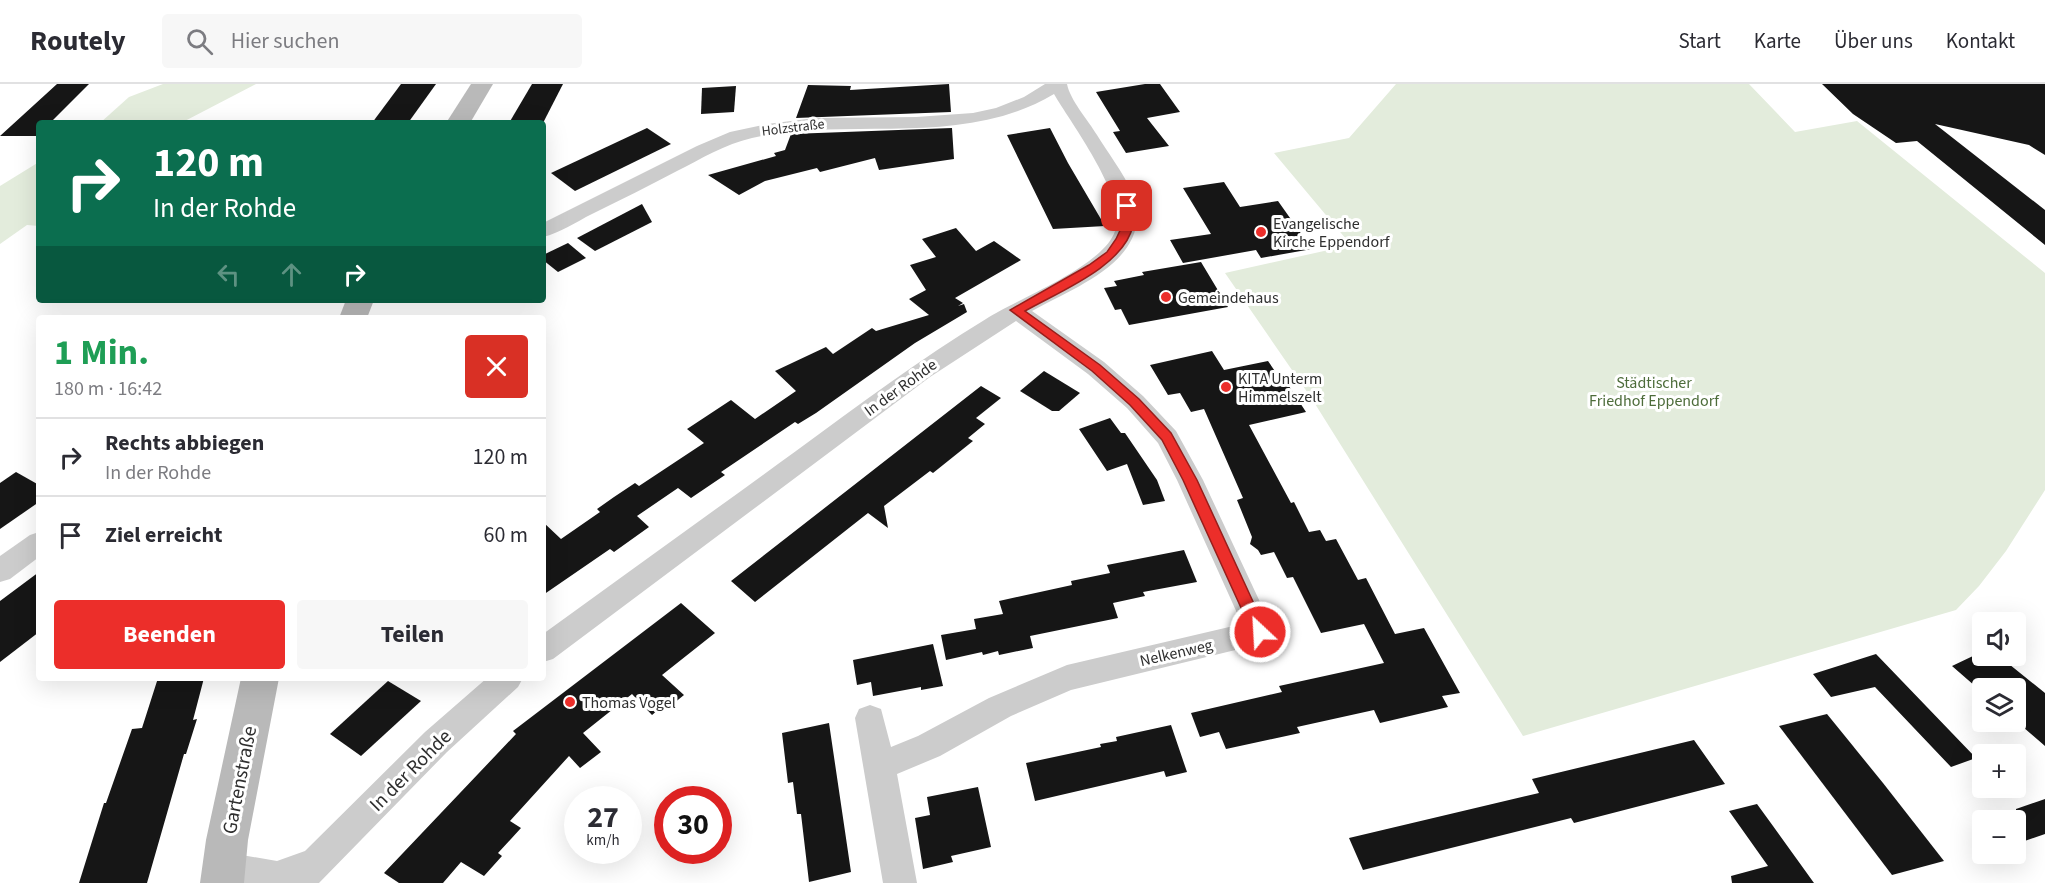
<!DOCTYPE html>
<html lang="de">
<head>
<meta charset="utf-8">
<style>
	body { margin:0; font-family:"Source Sans 3",sans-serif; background:#f7f7f7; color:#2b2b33; height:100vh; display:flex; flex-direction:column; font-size:22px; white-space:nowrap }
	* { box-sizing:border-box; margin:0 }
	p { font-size:20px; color:#7c7c81 }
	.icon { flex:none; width:33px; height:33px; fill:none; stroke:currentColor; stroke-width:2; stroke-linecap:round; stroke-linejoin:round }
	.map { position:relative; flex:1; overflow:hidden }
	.side { position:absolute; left:36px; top:231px; width:510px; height:366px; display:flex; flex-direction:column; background:#fff; border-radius:6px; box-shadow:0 6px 24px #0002 }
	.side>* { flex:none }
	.guide { position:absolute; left:36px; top:36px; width:510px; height:183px; border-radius:6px; box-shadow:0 6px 24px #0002; background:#0b6e4f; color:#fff; overflow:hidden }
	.fabs { position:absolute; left:1972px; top:528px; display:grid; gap:12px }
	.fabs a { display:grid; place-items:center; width:54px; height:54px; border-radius:6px; background:#fff; box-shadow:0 6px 24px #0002; font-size:30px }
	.speed { position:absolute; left:564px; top:702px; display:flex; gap:12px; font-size:30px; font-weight:700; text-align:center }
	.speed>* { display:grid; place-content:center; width:78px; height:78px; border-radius:50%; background:#fff; box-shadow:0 6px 24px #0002; line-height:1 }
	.speed small { font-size:15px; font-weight:400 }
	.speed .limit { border:9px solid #d22; background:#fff; color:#111 }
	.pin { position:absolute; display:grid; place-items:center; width:51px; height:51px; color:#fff; margin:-26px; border-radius:12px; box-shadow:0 3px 9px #0006 }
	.me { position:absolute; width:66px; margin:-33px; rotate:335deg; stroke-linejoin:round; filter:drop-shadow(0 0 4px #0008) }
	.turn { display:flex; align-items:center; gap:21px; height:126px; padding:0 18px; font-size:27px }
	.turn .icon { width:78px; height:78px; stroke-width:2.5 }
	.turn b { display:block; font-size:42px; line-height:51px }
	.lanes { display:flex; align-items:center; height:57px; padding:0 18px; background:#0003; justify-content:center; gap:30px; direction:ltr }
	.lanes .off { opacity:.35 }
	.round { display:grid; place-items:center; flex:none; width:63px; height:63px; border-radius:6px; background:#f7f7f7 }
	.head { display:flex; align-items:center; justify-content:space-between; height:102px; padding:0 18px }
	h1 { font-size:36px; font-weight:700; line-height:45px; color:#1e9e55 }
	.button { display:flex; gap:12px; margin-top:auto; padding:12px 18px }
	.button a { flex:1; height:69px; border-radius:6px; background:#ec2e2a; color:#fff; font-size:24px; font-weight:700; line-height:69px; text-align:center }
	.button a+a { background:#f7f7f7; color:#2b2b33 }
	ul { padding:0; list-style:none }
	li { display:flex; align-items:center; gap:18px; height:78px; padding:0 18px; border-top:2px solid #e1e1e2 }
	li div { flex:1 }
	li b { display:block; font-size:22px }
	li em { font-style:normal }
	header { display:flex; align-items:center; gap:36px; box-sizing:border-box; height:84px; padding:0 30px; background:#fff; border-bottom:2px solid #e1e1e2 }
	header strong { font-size:28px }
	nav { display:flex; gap:33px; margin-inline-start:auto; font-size:21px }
	.search { width:420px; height:54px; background:#f7f7f7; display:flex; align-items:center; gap:15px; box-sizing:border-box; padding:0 21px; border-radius:6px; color:#7c7c81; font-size:22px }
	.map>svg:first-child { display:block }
</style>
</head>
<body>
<header>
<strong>Routely</strong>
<div class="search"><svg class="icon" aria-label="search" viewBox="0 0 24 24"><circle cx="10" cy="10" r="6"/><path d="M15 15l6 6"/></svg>Hier suchen</div>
<nav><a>Start</a><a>Karte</a><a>Über uns</a><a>Kontakt</a></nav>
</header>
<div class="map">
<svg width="2045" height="799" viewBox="0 0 2045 799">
	<rect width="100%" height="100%" fill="#fff"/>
	<!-- green -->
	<g fill="#e3ecdc">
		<path d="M163 0H256L181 39H100L129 13Z"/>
		<path d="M1396 0H1749L1795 48 1857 37 2045 189V406L2006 467 1979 502 1956 526 1523 652 1312 315 1225 189 1351 161 1274 69 1349 54Z"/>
		<path d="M39 78V142L27 141 0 160V102Z"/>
	</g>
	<!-- building -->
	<g fill="#161616">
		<path d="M57 0H89L50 39H39V52H0Z"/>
		<path d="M401 0H436L408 39H372Z"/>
		<path d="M532 0H563L543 39H509Z"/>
		<path d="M949 0 951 28 796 34 808 1 851 2 850 6Z"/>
		<path d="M1145 0H1160L1180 28 1147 34 1169 62 1126 69 1113 48 1120 47 1096 8Z"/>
		<path d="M1822 0H2045V71L2029 61 1935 40 2045 126V161L1917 57 1896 59 1853 30Z"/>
		<path d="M736 2 734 28 701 30 702 4Z"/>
		<path d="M647 44 671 60 575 107 551 89Z"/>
		<path d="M952 44 954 75 879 86 875 74 820 88 817 84 765 97 739 111 708 91 776 72 774 69 785 66 791 50Z"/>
		<path d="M1050 44 1068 79 1105 142 1053 145 1007 51Z"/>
		<path d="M1224 98 1240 123 1278 117 1312 165 1261 174 1256 166 1183 179 1170 156 1211 150 1183 104Z"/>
		<path d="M642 120 652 138 595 167 577 154Z"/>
		<path d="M956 144 976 167 994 157 1021 176 955 214 963 219 958 222 964 220 967 228 915 259 816 329 798 340 795 338 721 388 725 391 691 414 678 404 637 432 649 443 614 468 610 465 543 511V438L561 455 600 428 597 425 614 413 635 399 639 402 704 359 687 345 731 316 755 335 796 307 775 287 826 263 833 270 872 244 876 247 929 231 909 215 926 206 910 181 936 173 922 155Z"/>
		<path d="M568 159 586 174 558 188 543 176V171Z"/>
		<path d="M1201 178 1228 223 1129 241 1121 225 1115 226 1104 204 1117 202 1114 197 1144 191 1142 188Z"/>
		<path d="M1212 267 1224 286 1268 277 1283 299H1287L1306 328 1249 341 1291 419 1294 418 1309 448 1320 446 1326 457 1336 455 1358 496 1366 494 1395 550 1424 544 1460 609 1442 612 1448 623 1380 639 1374 626 1297 643 1300 649 1226 665 1219 648 1200 653 1191 629 1282 608 1279 602 1384 579 1364 540 1321 549 1293 493 1287 494 1274 468 1261 471 1258 466 1250 460 1252 453 1237 416 1243 414 1204 325 1191 328 1180 309 1168 311 1150 281Z"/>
		<path d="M1044 287 1080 309 1059 327H1052L1020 307Z"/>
		<path d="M981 302 1001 314 976 334 985 340 968 354 973 357 933 389 930 387 884 422 888 444 868 429 755 518 731 497Z"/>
		<path d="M1110 334 1121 349H1125L1157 396 1165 417 1143 421 1127 380 1107 387 1079 345Z"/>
		<path d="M16 388 39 401V418L0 445V399Z"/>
		<path d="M1184 466 1197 498 1143 508 1145 512 1113 519 1118 534 1030 552 1033 564 999 571 998 567 983 571 982 568 946 576 941 551 976 545 974 535 1003 530 999 517 1072 501 1071 497 1110 489 1107 481Z"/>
		<path d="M39 488V548L0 578V517Z"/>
		<path d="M681 519 715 549 662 591 684 611 668 624 664 621 652 631 632 610 583 649 601 668 580 684 569 672 510 737 521 744 498 769 502 772 484 792 461 778 443 799H399L384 789 516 650 513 647Z"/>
		<path d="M933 560 943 602 921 606V603L873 612 871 598 857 601 853 576Z"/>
		<path d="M1876 570 1976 674 1951 683 1875 603 1831 613 1813 590Z"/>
		<path d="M1973 572H1999L2045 609V662L2016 637V604H1983V609L1952 582Z"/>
		<path d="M158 594H204L193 636 197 635 186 670H184L147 799H79L104 719H106L132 645 142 644Z"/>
		<path d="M388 597 421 617 361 672 330 650Z"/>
		<path d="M1827 630 1883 699 1944 777 1892 791 1779 642Z"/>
		<path d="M829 639 851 788 809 798 801 730H797L793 698 788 699 782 649Z"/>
		<path d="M1171 641 1187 688 1166 693 1164 687 1035 717 1026 679 1101 663 1100 660 1117 657 1116 653Z"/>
		<path d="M1694 656 1725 700 1574 739 1571 734 1363 786 1349 754 1539 709 1532 695Z"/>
		<path d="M978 703 991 763 951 772 953 778 923 785 915 734 930 731 927 713Z"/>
		<path d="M2045 715V750L2016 760V725Z"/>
		<path d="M1757 720 1773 742 1814 799H1732L1731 792 1768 782 1729 727Z"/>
	</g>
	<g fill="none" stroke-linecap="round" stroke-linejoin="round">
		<!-- street -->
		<g fill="#ccc" fill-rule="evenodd">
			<path d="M1045 0H1067C1070 16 1088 36 1097 51 1108 69 1122 87 1131 106 1160 173 1077 202 1032 227L1104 278 1143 312 1176 347 1203 396 1274 548 1270 556 1260 560 1071 606 1011 632 940 672 897 690 917 799H883L855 634 859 625 870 621 881 625 891 663 918 652 989 614 1067 581 1242 540 1177 396 1158 359 1127 324 1088 290 1016 237 930 293 553 575 543 578V550C627 489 712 428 796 367 859 321 920 275 986 235 1017 215 1104 182 1115 147 1127 113 1072 41 1054 10 962 65 852 32 752 54 725 60 701 75 677 87 649 102 620 116 592 130 576 138 560 149 543 153V139L697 62 730 48 767 40 815 34 916 33 973 29 996 24 1024 13Z"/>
			<path d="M39 448V473L10 495 0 498V472L30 451Z"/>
			<path d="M487 594H523L518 603 447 668 319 799H221L212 795 208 784 212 773 224 768 277 777 305 767 425 648Z"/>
		</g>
		<!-- secondary -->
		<g fill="#b9b9b9" fill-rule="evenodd">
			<path d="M471 0H493L470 39H446Z"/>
			<path d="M346 216H374L367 234H339Z"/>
			<path d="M241 594H279L248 756 244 799H200L206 756Z"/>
		</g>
	</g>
	<!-- route -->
	<path fill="#ec2e2a" stroke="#991e1b" stroke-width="1.5" d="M1127 119 1133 122C1133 128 1134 135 1133 141 1125 182 1058 208 1025 227L1100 281 1139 315 1171 349 1197 396 1267 548 1265 553 1260 554 1254 553 1252 548 1183 396 1162 356 1130 321 1092 287 1010 226 1089 181 1107 168 1116 155 1123 140 1122 122Z"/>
	<!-- markers -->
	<g fill="#ec2e2a" stroke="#fff" stroke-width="2">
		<circle cx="1261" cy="148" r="6"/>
		<circle cx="1166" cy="213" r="6"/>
		<circle cx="1226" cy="303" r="6"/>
		<circle cx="570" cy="618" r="6"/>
	</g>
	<g text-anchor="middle" stroke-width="6" stroke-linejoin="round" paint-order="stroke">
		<!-- far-street labels -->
		<g font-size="14" fill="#2f2f2f" stroke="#fff">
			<text transform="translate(793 43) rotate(-7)" y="5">Holzstraße</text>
		</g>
		<!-- poi labels -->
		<g font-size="16" fill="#2f2f2f" stroke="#fff" text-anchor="start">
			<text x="1273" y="145">Evangelische<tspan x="1273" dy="18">Kirche Eppendorf</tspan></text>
			<text x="1178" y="219">Gemeindehaus</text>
			<text x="1238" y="300">KITA Unterm<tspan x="1238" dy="18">Himmelszelt</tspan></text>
			<text x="582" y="624">Thomas Vogel</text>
		</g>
		<!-- park labels -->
		<g font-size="16" fill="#4d6c3a" stroke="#fff">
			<text x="1654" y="304">Städtischer<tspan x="1654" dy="18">Friedhof Eppendorf</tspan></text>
		</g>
		<!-- street labels -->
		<g font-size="16" fill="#2f2f2f" stroke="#fff">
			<text transform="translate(900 303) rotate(-36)" y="6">In der Rohde</text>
			<text transform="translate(1176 568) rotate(-13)" y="6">Nelkenweg</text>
		</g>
		<!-- near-street labels -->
		<g font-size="20" fill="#2f2f2f" stroke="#fff">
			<text transform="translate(410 686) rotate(-45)" y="7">In der Rohde</text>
			<text transform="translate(239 696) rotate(-79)" y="7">Gartenstraße</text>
		</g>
	</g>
</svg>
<div class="fabs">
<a><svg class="icon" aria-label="sound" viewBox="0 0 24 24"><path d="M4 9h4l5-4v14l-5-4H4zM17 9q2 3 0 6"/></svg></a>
<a><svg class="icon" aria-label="layers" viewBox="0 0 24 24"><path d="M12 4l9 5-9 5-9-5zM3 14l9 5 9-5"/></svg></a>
<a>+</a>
<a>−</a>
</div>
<div class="speed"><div>27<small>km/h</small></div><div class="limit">30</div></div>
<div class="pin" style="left:1127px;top:122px;background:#d93025"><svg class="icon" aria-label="arrive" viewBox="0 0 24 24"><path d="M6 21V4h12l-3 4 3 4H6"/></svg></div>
<svg class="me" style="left:1260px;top:548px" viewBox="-20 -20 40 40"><circle r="17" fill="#ec2e2a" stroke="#fff" stroke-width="3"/><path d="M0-11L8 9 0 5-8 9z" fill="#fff"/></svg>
<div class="guide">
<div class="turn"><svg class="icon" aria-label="right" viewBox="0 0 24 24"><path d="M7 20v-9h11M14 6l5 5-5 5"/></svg><div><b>120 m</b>In der Rohde</div></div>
<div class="lanes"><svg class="icon off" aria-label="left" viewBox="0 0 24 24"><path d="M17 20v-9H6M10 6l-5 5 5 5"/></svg><svg class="icon off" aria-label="ahead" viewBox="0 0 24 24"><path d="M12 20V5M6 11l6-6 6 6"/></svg><svg class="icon" aria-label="right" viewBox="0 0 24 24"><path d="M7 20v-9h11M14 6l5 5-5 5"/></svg></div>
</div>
<section class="side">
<div class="head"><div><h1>1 Min.</h1><p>180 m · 16:42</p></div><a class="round" style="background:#d93025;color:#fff"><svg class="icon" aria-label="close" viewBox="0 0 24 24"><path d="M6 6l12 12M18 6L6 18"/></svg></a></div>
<ul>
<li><svg class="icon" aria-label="right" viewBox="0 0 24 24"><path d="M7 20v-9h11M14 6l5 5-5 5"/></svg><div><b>Rechts abbiegen</b><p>In der Rohde</p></div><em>120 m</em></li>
<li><svg class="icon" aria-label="arrive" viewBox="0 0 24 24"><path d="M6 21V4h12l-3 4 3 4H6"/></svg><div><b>Ziel erreicht</b></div><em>60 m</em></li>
</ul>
<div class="button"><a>Beenden</a><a>Teilen</a></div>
</section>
</div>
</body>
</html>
